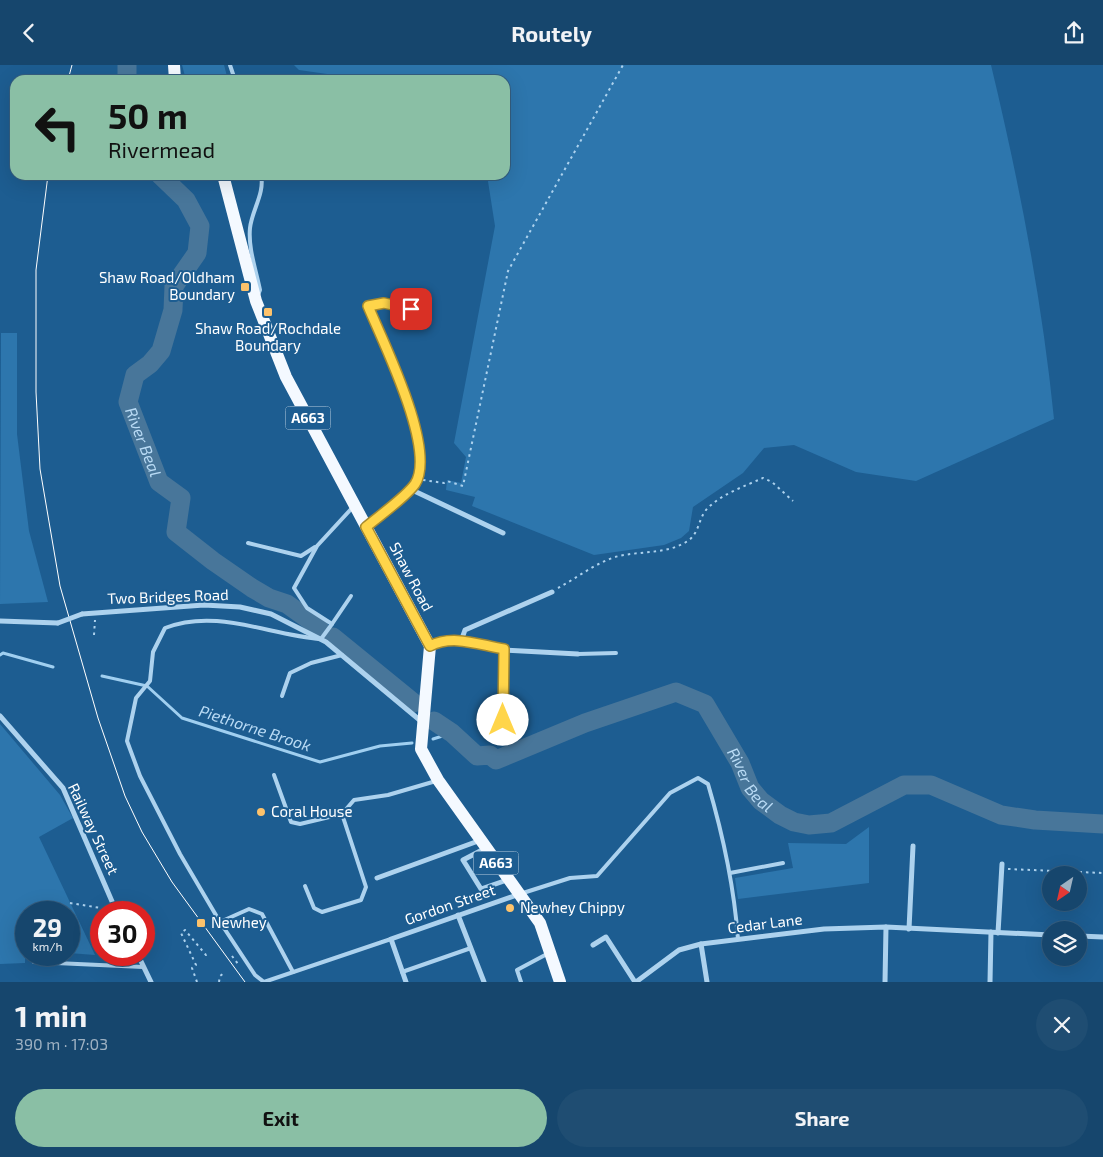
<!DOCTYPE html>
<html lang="en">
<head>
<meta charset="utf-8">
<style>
	body { margin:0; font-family:"Exo 2",sans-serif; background:#1f4d72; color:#f1f3f6; height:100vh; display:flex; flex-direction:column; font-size:19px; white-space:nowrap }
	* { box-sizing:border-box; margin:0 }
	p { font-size:16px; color:#9eb1c2 }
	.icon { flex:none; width:28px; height:28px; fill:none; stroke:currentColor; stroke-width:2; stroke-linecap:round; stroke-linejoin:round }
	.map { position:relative; height:917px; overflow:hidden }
	.panel { display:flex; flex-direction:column; background:#16466d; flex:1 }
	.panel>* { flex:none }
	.top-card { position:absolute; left:10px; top:10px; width:500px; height:105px; border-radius:15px; box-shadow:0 5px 20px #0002,0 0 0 1px #355e80; background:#8abfa5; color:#111; overflow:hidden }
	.needle { width:32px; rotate:214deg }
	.buttons { position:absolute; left:1042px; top:801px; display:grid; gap:10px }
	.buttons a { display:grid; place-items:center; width:45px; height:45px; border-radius:50%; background:#16466d; box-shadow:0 5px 20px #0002,0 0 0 1px #355e80; font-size:25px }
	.speed { position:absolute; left:15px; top:836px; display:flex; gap:10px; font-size:25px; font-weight:700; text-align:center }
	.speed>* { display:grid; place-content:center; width:65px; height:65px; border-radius:50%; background:#16466d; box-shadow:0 5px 20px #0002,0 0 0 1px #355e80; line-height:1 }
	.speed small { font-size:12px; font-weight:400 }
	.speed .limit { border:8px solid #d22; background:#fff; color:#111 }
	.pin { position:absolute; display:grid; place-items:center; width:42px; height:42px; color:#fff; margin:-21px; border-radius:10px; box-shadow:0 2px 8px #0006 }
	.me { position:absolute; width:55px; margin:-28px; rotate:0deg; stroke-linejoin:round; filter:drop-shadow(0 0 4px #0008) }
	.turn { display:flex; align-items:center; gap:18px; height:105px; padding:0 15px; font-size:22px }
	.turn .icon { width:65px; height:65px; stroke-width:2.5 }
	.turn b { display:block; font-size:35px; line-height:42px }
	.round { display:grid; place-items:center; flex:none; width:52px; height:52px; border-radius:26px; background:#1f4d72 }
	.overview { display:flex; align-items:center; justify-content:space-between; height:85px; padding:0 15px }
	h1 { font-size:30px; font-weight:700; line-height:38px }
	.action { display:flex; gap:10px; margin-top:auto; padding:10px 15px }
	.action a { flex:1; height:58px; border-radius:30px; background:#8abfa5; color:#111; font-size:20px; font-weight:700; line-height:58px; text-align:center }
	.action a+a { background:#1f4d72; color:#f1f3f6 }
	header { display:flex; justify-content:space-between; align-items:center; height:65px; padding:0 15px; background:#16466d; font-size:22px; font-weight:700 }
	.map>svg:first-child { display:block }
</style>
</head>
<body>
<header><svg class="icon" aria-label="back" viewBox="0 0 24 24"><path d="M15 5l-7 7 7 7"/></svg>Routely<svg class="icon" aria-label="share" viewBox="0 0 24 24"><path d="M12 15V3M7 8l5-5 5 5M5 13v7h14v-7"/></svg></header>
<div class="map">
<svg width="1103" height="917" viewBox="0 0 1103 917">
	<rect width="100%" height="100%" fill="#1d5d91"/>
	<!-- green -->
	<g fill="#2d76ad">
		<path d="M182 0H224L228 15H186Z"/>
		<path d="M294 0H991C1019 117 1042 234 1054 354L916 416 856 407 794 380 764 383 743 408 693 442 689 466 681 473 664 480 594 490 472 441 475 432 446 425 447 415 461 418 466 392 454 378 495 161 487 110H505V15H369L299 5Z"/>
		<path d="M1 268H17V369L29 466 48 537 0 539Z"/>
		<path d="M0 659 60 730 73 753 39 772 95 890 69 888V848H26L25 898 0 899Z"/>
		<path d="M869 762V818L738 834 735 813 793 803 788 778 846 779Z"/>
	</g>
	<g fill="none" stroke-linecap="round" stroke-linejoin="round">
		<!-- stream -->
		<g stroke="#a0cff0" stroke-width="3">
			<path d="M0 590 3 588 53 602"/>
			<path d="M102 611 147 621 182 653 320 697 380 681 412 678"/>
			<path d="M433 674 452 668"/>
		</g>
		<!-- river -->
		<g stroke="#48769a" stroke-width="19">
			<path d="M127 15V0"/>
			<path id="s1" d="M160 110 186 135 200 161 197 188 174 221 173 245 161 286 150 299 135 310 128 337 159 417 181 433 176 467 213 496 252 523 269 533 287 539 319 562"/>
			<path d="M333 572 414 638"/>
			<path id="s2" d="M434 656 452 668 477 691 490 690 496 695 585 658 676 627 705 639 740 698 750 723 761 736 780 750 794 757 809 760 831 758 904 720H931L1001 750 1035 755 1103 759"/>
		</g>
		<!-- path -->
		<g stroke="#add2ee" stroke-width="2" stroke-dasharray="2.5 4" stroke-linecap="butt">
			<path d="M423 415 444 418 447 416 463 421 508 206 623 0"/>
			<path d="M558 523C577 513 598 496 619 491 642 486 666 489 686 477 699 470 698 455 706 445 719 430 745 421 763 413L772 417 793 436"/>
			<path d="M94 570 95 555"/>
			<path d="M1008 804 1103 808"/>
			<path d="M70 838 107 844"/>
			<path d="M232 891 238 899"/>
			<path d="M197 917 192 903 196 900 181 868 185 865 206 890 209 888"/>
			<path d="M219 917 220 911 224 908"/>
		</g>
		<!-- service -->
		<g stroke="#add2ee" stroke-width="4">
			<path d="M230 0 235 15"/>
			<path d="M258 230 260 225C256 205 248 183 250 163 252 145 265 128 261 110"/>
			<path d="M353 442 317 481 294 523 307 543 332 559 321 574C268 570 217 543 165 563L153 587 150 616 136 633 127 676 140 711 180 789 220 857 255 910 264 917 391 874"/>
			<path d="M248 478 301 491 315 482"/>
			<path d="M332 559 351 531"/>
			<path d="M578 589 616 588"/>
			<path d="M282 631 290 608 311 598 342 590"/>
			<path d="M274 710 291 757 300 759 342 749 354 735 388 730 436 716"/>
			<path d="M730 808 783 798"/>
			<path d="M305 821 314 843 322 847 361 835 366 822 342 749"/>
			<path d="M523 828 570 813 597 811 670 728 698 713 708 719C723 770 734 821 738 874"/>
			<path d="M220 857 249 844 262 849 293 907"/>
			<path d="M34 897 143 902"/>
			<path d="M402 907 471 883"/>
			<path d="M521 917 517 905 547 889"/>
		</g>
		<!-- minor -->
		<g stroke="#add2ee" stroke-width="5">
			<path d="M410 424 503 468"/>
			<path d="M367 462C380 450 406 433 415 418 437 384 383 277 368 241L384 238 425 246"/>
			<path d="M82 549 204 540 240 542 271 549 326 577 422 657"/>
			<path d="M0 556 58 558"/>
			<path d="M461 576 465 565 552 527"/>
			<path d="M430 581 451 574 504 585 578 589"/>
			<path d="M0 651 63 723 117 848"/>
			<path d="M503 655 504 585"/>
			<path d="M486 783 463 795 481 824 507 815"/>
			<path d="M377 813 481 775"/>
			<path d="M458 850 484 917"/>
			<path d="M909 864 913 781"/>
			<path d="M998 868 1002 799"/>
			<path d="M1079 871 1103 872"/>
			<path d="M701 879 707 917"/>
			<path d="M593 880 606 872 635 917"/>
			<path d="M138 890 151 917"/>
			<path d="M406 917 391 874 517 830"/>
			<path d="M636 917 679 885 701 879 824 864 886 862 1051 870"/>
			<path d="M885 917 886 862"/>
			<path d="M990 917 991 867"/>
		</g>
		<!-- primary -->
		<g stroke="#f4f9ff" stroke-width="12">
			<path d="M174 0 175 15"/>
			<path d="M223 110 256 236 286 312 430 581 421 684 438 715 540 858 560 917"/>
		</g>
		<!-- tram -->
		<g stroke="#fff" stroke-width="1">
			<path d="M68 15 72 0"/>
			<path d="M48 110 36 205V327L40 404 60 521 98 653 125 731 142 767 172 817 245 917"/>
		</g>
		<!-- minor-bridge -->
		<path stroke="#add2ee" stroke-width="5" d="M58 558 82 549"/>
	</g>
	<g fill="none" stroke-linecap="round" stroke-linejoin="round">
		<!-- route casing -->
		<g stroke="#a68a30" stroke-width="12">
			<path id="route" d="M411 244 384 238 368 241C383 277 437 385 415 419 406 432 379 451 366 462L430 581C453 569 479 580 504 584L503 655"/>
		</g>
		<!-- route -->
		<use href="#route" stroke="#ffd54a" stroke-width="9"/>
	</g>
	<!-- markers -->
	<g fill="#fdc26b" stroke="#1d5d91" stroke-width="2">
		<rect x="240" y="217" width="10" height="10" rx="2.5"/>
		<rect x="263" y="242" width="10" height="10" rx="2.5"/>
		<circle cx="261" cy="747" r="5"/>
		<circle cx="510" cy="843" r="5"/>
		<rect x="196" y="853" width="10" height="10" rx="2.5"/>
	</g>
	<g text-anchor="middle" stroke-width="4" stroke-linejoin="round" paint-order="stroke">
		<!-- shield labels -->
		<g fill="#1d5d91" stroke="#bbcede" stroke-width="1">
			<rect x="285.5" y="341.5" width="45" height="23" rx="4"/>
			<rect x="473.5" y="786.5" width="45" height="23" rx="4"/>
		</g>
		<g font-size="14" font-weight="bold" fill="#fff">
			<text x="308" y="358">A663</text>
			<text x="496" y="803">A663</text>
		</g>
		<!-- poi labels -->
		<g font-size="15" fill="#fff" stroke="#1d5d91" text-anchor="start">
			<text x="235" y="218" text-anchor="end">Shaw Road/Oldham<tspan x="235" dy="17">Boundary</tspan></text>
			<text x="268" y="269" text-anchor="middle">Shaw Road/Rochdale<tspan x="268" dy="17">Boundary</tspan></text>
			<text x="271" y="752">Coral House</text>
			<text x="520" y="848">Newhey Chippy</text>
			<text x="211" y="863">Newhey</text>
		</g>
		<!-- street labels -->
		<g font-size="15" fill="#fff" stroke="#1d5d91">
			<text transform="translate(411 512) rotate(62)" y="5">Shaw Road</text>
			<text transform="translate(168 532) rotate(-2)" y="5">Two Bridges Road</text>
			<text transform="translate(93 764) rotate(65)" y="5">Railway Street</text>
			<text transform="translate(450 840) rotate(-19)" y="5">Gordon Street</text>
			<text transform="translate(765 859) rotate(-7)" y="5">Cedar Lane</text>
		</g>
		<!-- water labels -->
		<g font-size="16" font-style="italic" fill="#b9dbf5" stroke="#1d5d91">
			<text dy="6" stroke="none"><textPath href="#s1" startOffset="306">River Beal</textPath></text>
			<text transform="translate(255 663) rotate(18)" y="6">Piethorne Brook</text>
			<text dy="6" stroke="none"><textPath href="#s2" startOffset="389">River Beal</textPath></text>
		</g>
	</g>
</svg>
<div class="buttons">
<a><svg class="needle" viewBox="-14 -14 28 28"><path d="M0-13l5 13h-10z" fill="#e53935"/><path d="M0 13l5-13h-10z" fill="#9eb1c2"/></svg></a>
<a><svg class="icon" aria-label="layers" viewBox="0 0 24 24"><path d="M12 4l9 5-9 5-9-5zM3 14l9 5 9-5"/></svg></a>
</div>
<div class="speed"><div>29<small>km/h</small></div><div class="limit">30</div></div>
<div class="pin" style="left:411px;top:244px;background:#d93025"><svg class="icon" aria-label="arrive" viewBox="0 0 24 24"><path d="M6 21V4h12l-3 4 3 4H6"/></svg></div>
<svg class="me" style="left:503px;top:655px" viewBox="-20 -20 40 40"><circle r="19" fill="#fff"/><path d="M0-13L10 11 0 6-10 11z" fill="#ffd54a"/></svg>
<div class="top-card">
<div class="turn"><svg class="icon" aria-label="left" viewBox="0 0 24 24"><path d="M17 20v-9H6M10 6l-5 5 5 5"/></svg><div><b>50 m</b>Rivermead</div></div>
</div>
</div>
<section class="panel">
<div class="overview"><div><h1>1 min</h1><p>390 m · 17:03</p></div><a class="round"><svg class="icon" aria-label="close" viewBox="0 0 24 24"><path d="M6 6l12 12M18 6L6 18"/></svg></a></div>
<div class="action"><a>Exit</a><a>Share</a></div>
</section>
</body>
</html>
